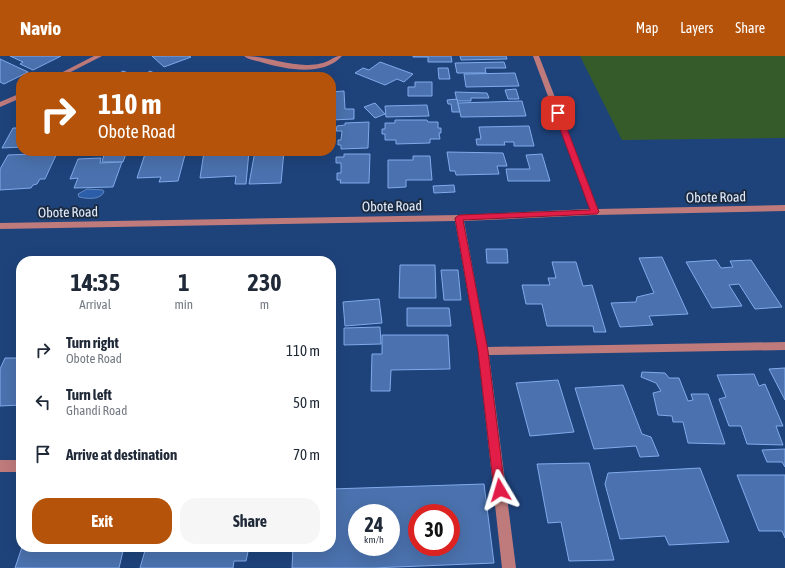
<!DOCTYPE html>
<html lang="en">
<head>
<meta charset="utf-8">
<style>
	body { margin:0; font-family:"Asap Condensed",sans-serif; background:#f6f6f7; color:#1f2937; height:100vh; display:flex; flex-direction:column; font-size:15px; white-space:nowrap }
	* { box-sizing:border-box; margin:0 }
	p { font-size:13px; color:#747a83 }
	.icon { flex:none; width:22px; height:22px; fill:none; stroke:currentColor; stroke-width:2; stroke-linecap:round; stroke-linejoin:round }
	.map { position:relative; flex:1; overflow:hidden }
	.details { position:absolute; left:16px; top:200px; width:320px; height:296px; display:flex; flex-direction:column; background:#fff; border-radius:16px; box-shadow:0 4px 16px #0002 }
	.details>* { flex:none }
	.hud { position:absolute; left:16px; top:16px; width:320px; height:84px; border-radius:16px; box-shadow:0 4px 16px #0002; background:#b45309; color:#fff; overflow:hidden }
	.speed { position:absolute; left:348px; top:448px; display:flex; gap:8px; font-size:20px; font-weight:700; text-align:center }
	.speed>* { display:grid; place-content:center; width:52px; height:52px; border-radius:50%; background:#fff; box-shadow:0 4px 16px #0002; line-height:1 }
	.speed small { font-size:10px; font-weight:400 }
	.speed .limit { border:6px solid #d22; background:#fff; color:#111 }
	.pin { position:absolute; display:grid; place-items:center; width:34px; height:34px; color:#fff; margin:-17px; border-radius:8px; box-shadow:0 2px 6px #0006 }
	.me { position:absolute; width:44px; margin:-22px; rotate:353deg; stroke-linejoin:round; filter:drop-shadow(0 0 3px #0008) }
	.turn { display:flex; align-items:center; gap:14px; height:84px; padding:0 16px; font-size:18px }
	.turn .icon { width:52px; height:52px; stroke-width:2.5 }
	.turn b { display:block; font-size:28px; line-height:34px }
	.eta { display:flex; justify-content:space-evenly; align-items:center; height:68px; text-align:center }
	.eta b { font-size:24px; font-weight:700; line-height:28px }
	.action { display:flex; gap:8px; margin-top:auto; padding:8px 16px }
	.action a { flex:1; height:46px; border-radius:16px; background:#b45309; color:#fff; font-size:16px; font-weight:700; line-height:46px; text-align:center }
	.action a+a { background:#f6f6f7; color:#1f2937 }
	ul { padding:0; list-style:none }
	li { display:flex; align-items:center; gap:12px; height:52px; padding:0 16px }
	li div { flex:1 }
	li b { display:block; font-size:15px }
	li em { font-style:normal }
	header { display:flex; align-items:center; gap:24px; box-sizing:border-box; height:56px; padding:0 20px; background:#b45309; color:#fff }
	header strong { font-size:19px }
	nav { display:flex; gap:22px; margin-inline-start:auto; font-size:14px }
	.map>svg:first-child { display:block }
</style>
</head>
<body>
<header>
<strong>Navio</strong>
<nav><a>Map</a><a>Layers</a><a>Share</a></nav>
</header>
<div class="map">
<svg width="785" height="512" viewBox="0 0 785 512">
	<rect width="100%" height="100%" fill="#1e437b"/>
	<!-- green -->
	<path fill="#365b2b" d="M580 0H785V82L622 84Z"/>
	<!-- water -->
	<path fill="#2b5da9" stroke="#6288c1" d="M87 133 103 134 104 136C100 144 88 143 79 141L78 138Z"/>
	<!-- building -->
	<g fill="#4b72ae" stroke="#81aaeb" fill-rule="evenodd">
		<path d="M10 0H61L33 14 20 8 23 6Z"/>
		<path d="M152 0H189L191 1 164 11Z"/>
		<path d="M413 0H451L452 6H428V1H413Z"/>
		<path d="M460 0H506L507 3 461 4Z"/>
		<path d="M0 3 28 16 4 28 0 26Z"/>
		<path d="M380 6 413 18 404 26 397 23 385 29 355 17 363 12 369 14Z"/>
		<path d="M504 6 506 12H485L486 17H457L455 7Z"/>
		<path d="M438 12H448L450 23H439Z"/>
		<path d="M123 15 138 21H113Z"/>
		<path d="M150 15 156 18 150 21 142 20Z"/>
		<path d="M515 17 519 30 466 31 464 18Z"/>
		<path d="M415 26H432V40H408V31H415Z"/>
		<path d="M516 33 519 43H508L505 34Z"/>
		<path d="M344 35 345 53H354V63L331 64V36Z"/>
		<path d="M455 36 487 37 489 42H471V45H457Z"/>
		<path d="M457 43 460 56H452L451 48H448L447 44Z"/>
		<path d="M522 45 526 60 461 61 458 47Z"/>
		<path d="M375 47 385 58 375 62 364 51Z"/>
		<path d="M427 49 429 60 386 61 385 50Z"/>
		<path d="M395 64H427L428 66H438V72H441V77H439L440 83H430V87L396 88V84H385V78H382V73H385V67H395Z"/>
		<path d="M369 66 368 92 341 93V89H338V84H341L342 75H336L337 70 345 69V67Z"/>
		<path d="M529 70 534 90H514V86H504L505 89H477L476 83H481L479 71Z"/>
		<path d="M13 72H21V91L2 92Z"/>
		<path d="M105 95H127L123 106H102Z"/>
		<path d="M146 95H186L178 125 159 126 161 121 137 122Z"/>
		<path d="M249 95 246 128H235L236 120 200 122 204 96Z"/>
		<path d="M255 95H284L281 127 249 128Z"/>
		<path d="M447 96 503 97 507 110H497L499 118 456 119 455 115H450Z"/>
		<path d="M57 97 45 123H40L37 128 33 129 31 132 0 134V113L8 99Z"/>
		<path d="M344 98H370L369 127H340L341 124H337V117H341V107H336V101H344Z"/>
		<path d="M542 98 550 125H508L506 113H530L526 99Z"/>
		<path d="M413 100H430L432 124H406V131L388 132V104H413Z"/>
		<path d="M101 102 100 107 122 106 113 131 74 132 78 122 70 123 78 103Z"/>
		<path d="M454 129 455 136 434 137 433 130Z"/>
		<path d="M486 193H507L508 207H487Z"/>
		<path d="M662 201 688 258 649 260 653 269 620 271 611 247 636 246 637 241 654 237 639 202Z"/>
		<path d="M716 204 721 212 733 211 730 205 751 204 782 251 755 253 739 228 729 229 742 250 712 252 686 206Z"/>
		<path d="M552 206H576L583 230 592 229 606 276H594L593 270H547L542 248H526L522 229H550L548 222H556Z"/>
		<path d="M400 209H435L436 242H399Z"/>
		<path d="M441 214H458L461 244H444Z"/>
		<path d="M379 243 382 267 345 270 343 246Z"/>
		<path d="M407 252H449L451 270H407Z"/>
		<path d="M380 271 381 288 344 289V272Z"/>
		<path d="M382 279H448L450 313 391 314 390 335H371L372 298H382Z"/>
		<path d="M5 302H21V349L0 350V313Z"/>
		<path d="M785 312V344L769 313Z"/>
		<path d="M642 316 665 317 669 322H679L688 345 693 344 691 338H708L725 388 688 387 683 366H673L672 360 658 359 653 337 661 335 656 327 641 321Z"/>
		<path d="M754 318 759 330 765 328 783 370H776L783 389 747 388 741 370H729L719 343 726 341 717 319Z"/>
		<path d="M558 324 574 376 530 380 516 327Z"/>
		<path d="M623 329 642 378 651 381 659 400 640 401 636 390 594 393 575 332Z"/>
		<path d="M785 393V411L782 406H767L762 394Z"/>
		<path d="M589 407 614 504 569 505 561 466 548 467 537 408Z"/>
		<path d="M700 412 729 486 669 489 665 480 620 483 605 428 608 417Z"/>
		<path d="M737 419H785V482L782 475H759Z"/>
		<path d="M484 428 494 507 372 512H292L293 491H331V433ZM357 457H391V491H357ZM417 457H451V491H417Z"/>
		<path d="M22 491H124L119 512H15Z"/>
		<path d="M146 491H249L246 505H234L233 512H140Z"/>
	</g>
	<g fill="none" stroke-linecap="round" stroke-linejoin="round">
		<!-- minor -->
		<g fill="#bf7a7b" fill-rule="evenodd">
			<path d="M94 0H102L61 21H53Z"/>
			<path d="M244 0C265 0 285 9 306 9 313 9 322 8 328 5 334 2 335 0 342 0 324 20 288 14 264 7 258 5 249 4 244 0Z"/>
			<path d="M533 0H539L598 153 785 149V155L595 159 464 165 487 291 785 286V294L489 299 516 512H502L478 295 455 165 0 173V167L459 159 590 153Z"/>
			<path d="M21 37V42L0 51V46Z"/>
			<rect x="0" y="404" width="21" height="12"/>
		</g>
	</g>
	<!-- route -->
	<path fill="#e11d48" stroke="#92132f" d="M555 55 561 57 599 156 597 158 463 164 488 295 505 434 503 438 500 440 496 438 494 434 478 295 455 162 459 159 590 154 554 57Z"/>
	<g text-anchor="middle" stroke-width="4" stroke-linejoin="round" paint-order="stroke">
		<!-- street labels -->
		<g font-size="14" fill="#e3ebf9" stroke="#1a2b44">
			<text transform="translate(716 141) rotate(-1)" y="5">Obote Road</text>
			<text transform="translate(392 150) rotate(-1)" y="5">Obote Road</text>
			<text transform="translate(68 156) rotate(-1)" y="5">Obote Road</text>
		</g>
	</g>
</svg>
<div class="speed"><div>24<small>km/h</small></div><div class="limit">30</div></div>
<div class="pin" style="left:558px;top:57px;background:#d93025"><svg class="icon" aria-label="arrive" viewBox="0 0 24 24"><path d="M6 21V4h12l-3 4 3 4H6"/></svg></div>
<svg class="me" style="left:500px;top:434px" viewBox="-20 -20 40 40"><path d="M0-17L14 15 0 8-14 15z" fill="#e11d48" stroke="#fff" stroke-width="4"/></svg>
<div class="hud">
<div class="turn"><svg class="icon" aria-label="right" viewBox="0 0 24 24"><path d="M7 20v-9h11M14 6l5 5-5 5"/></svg><div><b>110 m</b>Obote Road</div></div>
</div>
<section class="details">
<div class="eta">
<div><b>14:35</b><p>Arrival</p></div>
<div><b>1</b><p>min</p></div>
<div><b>230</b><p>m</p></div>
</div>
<ul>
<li><svg class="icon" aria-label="right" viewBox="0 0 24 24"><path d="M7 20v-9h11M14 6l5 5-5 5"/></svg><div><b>Turn right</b><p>Obote Road</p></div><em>110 m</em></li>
<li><svg class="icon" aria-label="left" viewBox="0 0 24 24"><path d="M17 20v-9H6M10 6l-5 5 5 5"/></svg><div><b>Turn left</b><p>Ghandi Road</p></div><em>50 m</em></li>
<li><svg class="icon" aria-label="arrive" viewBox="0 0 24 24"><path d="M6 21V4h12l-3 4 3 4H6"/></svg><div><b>Arrive at destination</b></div><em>70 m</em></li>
</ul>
<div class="action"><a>Exit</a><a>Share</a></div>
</section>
</div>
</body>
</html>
